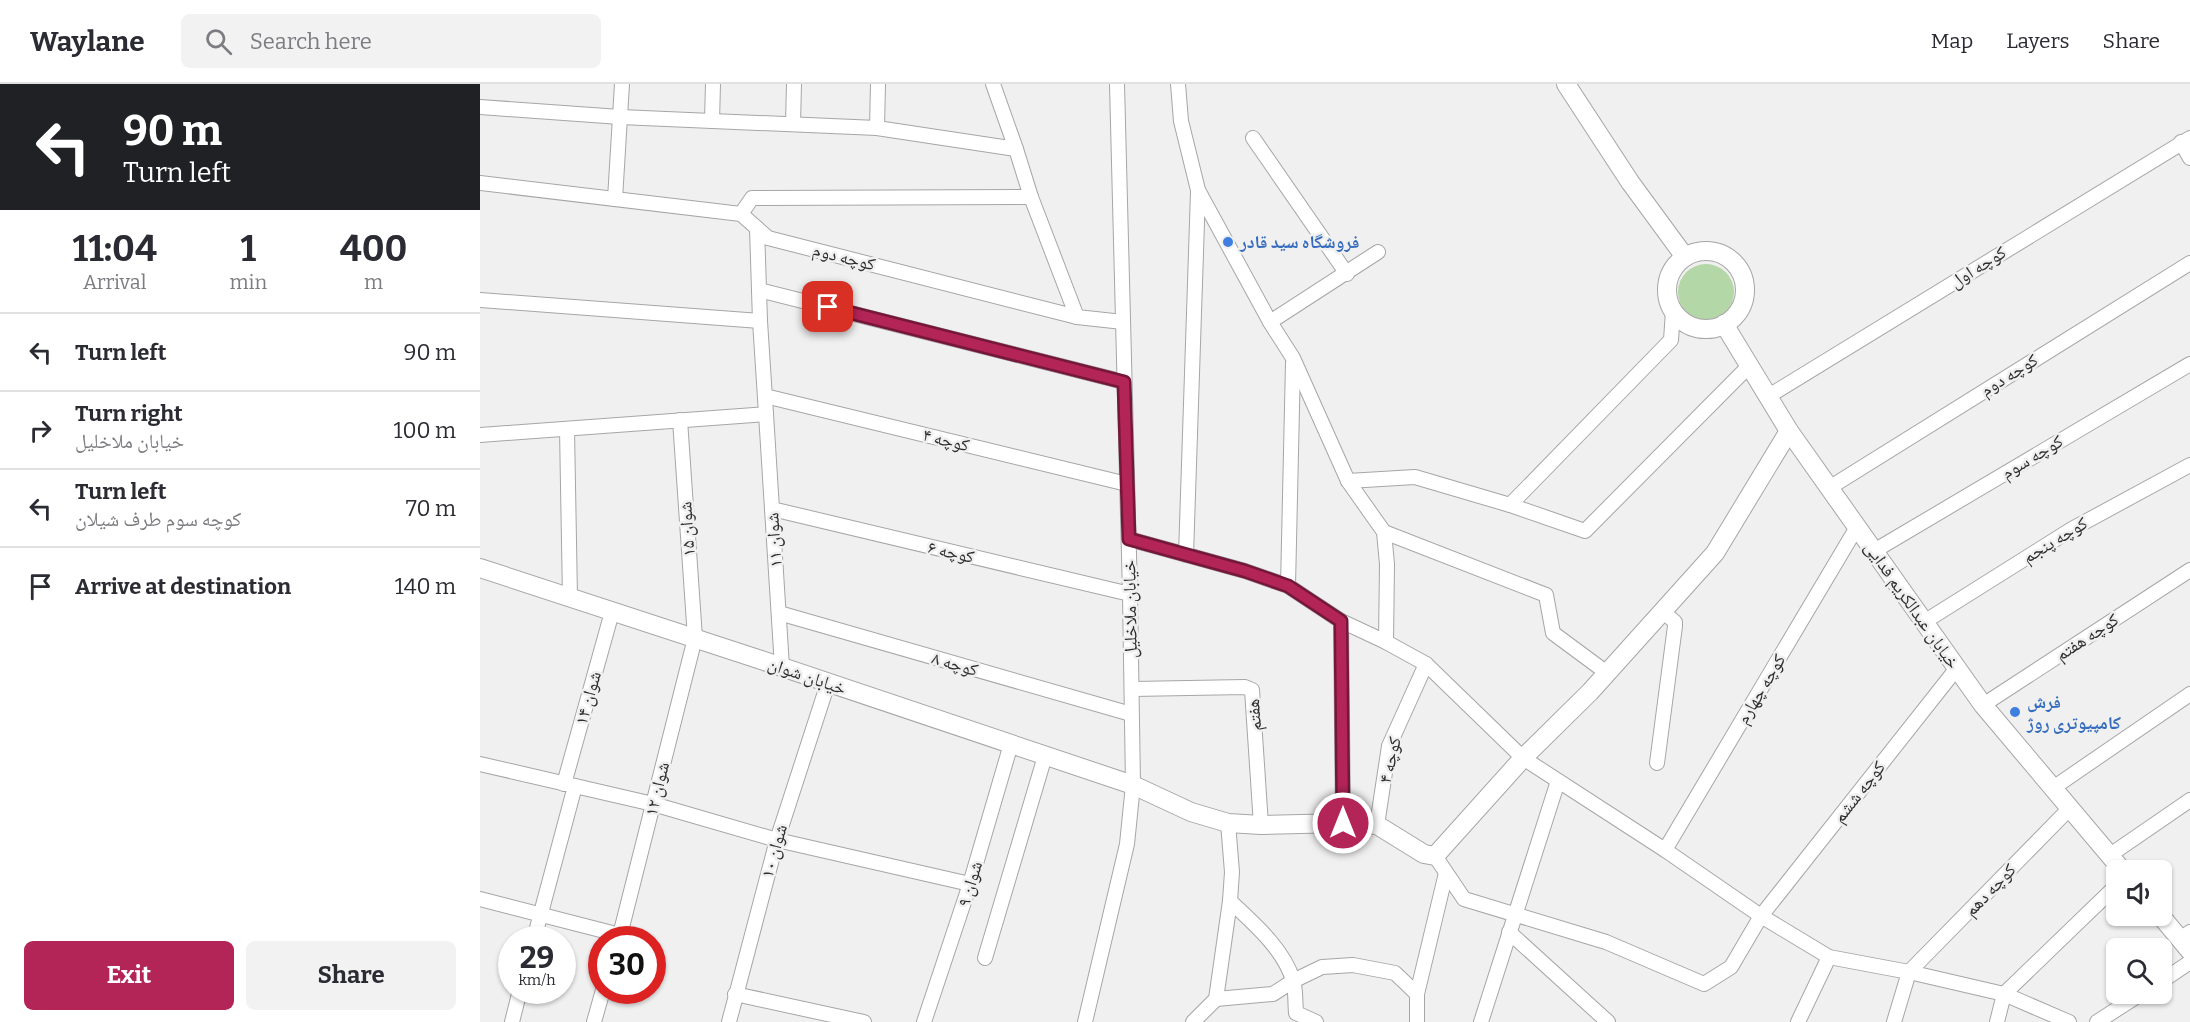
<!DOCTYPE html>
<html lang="en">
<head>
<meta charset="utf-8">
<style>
	body { margin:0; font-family:Bitter,"Noto Naskh Arabic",serif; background:#f2f2f3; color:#2b2b33; height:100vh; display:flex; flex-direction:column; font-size:22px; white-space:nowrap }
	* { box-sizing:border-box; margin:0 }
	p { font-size:20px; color:#7c7c81 }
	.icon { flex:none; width:33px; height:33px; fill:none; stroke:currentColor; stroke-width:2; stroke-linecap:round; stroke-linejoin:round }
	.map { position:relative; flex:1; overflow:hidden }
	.sheet { display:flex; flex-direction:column; background:#fff; width:480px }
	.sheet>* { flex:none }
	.banner { background:#202124; color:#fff; overflow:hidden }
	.controls { position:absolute; left:1626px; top:776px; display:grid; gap:12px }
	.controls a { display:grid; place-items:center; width:66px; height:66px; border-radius:9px; background:#fff; box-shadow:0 2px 4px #0004; font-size:30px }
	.speed { position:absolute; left:18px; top:842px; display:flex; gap:12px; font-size:30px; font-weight:700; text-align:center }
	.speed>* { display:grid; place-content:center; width:78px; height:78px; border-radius:50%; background:#fff; box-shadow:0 2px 4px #0004; line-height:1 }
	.speed small { font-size:15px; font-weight:400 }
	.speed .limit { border:9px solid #d22; background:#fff; color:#111 }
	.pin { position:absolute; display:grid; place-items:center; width:51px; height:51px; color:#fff; margin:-26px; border-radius:12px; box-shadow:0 3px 9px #0006 }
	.me { position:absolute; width:66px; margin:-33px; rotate:0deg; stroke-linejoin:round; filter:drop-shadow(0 0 4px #0008) }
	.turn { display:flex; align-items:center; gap:21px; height:126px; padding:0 24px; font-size:27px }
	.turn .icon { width:78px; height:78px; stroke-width:2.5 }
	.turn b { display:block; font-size:42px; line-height:51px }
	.eta { display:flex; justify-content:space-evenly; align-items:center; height:102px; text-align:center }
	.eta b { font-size:36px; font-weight:700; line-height:42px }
	.button { display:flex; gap:12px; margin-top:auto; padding:12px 24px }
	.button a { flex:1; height:69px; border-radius:9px; background:#b32457; color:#fff; font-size:24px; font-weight:700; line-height:69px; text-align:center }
	.button a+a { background:#f2f2f3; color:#2b2b33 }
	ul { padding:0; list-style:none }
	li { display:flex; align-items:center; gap:18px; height:78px; padding:0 24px; border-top:2px solid #e1e1e2 }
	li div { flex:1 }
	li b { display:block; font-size:22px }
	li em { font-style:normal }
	header { display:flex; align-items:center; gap:36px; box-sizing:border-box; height:84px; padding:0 30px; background:#fff; border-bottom:2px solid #e1e1e2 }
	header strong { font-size:28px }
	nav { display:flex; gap:33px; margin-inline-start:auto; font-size:21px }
	.search { width:420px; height:54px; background:#f2f2f3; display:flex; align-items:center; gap:15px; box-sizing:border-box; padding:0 21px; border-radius:9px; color:#7c7c81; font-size:22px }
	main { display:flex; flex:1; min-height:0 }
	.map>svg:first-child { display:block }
</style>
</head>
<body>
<header>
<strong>Waylane</strong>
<div class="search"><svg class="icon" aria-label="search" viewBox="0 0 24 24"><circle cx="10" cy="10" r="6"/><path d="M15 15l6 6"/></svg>Search here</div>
<nav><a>Map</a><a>Layers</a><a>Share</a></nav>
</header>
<main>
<section class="sheet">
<div class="banner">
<div class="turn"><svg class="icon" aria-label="left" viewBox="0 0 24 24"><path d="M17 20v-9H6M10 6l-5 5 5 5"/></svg><div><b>90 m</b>Turn left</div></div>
</div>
<div class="eta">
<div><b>11:04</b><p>Arrival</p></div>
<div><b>1</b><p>min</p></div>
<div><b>400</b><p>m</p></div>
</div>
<ul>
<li><svg class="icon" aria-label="left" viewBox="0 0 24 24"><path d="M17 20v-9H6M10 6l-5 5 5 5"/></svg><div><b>Turn left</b></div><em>90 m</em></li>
<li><svg class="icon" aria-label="right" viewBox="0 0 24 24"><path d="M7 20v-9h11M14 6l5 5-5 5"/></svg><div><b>Turn right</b><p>خیابان ملاخلیل</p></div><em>100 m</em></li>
<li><svg class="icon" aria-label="left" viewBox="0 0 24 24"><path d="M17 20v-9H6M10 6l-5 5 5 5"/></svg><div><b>Turn left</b><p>کوچه سوم طرف شیلان</p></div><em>70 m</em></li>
<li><svg class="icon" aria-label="arrive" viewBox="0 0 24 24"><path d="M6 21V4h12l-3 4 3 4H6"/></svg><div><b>Arrive at destination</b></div><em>140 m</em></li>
</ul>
<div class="button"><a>Exit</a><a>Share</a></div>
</section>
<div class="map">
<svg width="1710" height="938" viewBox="0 0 1710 938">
	<rect width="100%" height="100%" fill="#f0f0f1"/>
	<!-- green -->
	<circle fill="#b3d7a7" cx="1226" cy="208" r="28"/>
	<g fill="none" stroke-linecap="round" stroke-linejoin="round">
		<!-- street casing -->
		<g stroke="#a6a6a7" stroke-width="16">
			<g id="street">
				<path d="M513 0 536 65 551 113 597 233 643 238"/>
				<path d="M698 0 701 37 718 106 790 238 813 274 868 397 904 448 907 480 906 558 946 580 1043 674 1185 766 1281 832 1349 873 1429 888 1524 910 1589 938"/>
				<path d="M0 23 140 33 397 44 536 65"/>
				<path d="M232 37 233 0"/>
				<path d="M313 40 314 0"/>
				<path d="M397 44 398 0"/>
				<path d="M773 54 867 190"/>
				<path d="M1701 58 1710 74"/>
				<path d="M0 99 261 130 288 154 597 233"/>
				<path d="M135 115 142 0"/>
				<path d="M261 130 272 114 551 113"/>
				<path d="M279 206 644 298"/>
				<path d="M0 216 280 237 277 144"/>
				<path d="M790 238 898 168"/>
				<path d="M285 312 647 400"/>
				<path d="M1287 313 1710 54"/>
				<path d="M286 330 302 583"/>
				<path d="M87 345 90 514"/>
				<path d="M0 351 286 330 280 237"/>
				<path d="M868 397 935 393 1030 421 1191 256 1193 227"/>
				<path d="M1349 404 1710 179"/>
				<path d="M1030 421 1105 447 1269 282"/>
				<path d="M292 425 650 510"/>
				<path d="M904 448 1066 511 1073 549 1127 589"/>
				<path d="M649 455 765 487 808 502 861 537 906 558"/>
				<path d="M1394 467 1710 280"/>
				<path d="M706 471 718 108"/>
				<path d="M808 502 813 279"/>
				<path d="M299 529 651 630"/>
				<path d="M861 537 863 739"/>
				<path d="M1444 538 1592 445 1710 381"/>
				<path d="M652 605 765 603 772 606 781 741"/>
				<path d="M1503 621 1710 486"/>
				<path d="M1177 679 1195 542V538L1182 527"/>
				<path d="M0 680 173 720 297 756 490 800"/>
				<path d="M84 700 132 528"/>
				<path d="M1573 704 1710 610"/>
				<path d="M748 739 752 788 750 817C773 839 803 864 813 896 816 906 815 918 816 929L836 938"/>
				<path d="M897 741 909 662 946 580"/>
				<path d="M1185 766 1377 443"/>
				<path d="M1630 771 1710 716"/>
				<path d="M955 772 984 815 1126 858 1224 900 1251 883 1281 832 1477 584"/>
				<path d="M0 815 140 851"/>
				<path d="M1029 848 1128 938"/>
				<path d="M54 855 95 702"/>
				<path d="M139 855 215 554 200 336"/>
				<path d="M1700 855 1710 848"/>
				<path d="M505 874 565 672"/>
				<path d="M1682 897 1710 878"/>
				<path d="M255 910 384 938"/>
				<path d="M736 915 793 910 813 897 842 883 873 881 915 889 937 910"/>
				<path d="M32 938 40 906"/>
				<path d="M114 938 123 906"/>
				<path d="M249 938 297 756 348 599"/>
				<path d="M444 938 490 800 531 660"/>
				<path d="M605 938 647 760 653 701 650 510 637 0"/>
				<path d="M713 938 736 915 750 817"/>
				<path d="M937 938V910L966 789"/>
				<path d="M1001 938 1078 697"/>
				<path d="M1318 938 1349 873"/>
				<path d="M1414 938 1429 888 1590 724"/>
				<path d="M1517 938 1524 910 1636 802"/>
				<path d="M1617 938 1662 909"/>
			</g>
		</g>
		<!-- secondary casing -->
		<g stroke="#a6a6a7" stroke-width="20">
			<g id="secondary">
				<path d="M1086 0 1150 98 1205 173"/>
				<circle cx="1226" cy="206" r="39"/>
				<path d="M1244 240 1309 347 1503 621 1642 786"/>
				<path d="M0 484 275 574 653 701 711 728 748 739 781 741 863 739 897 741 944 770 955 772 1043 674 1110 608 1235 469 1309 347"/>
				<path d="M1680 831 1710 867"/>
			</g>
		</g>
		<!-- street -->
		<use href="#street" stroke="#fff" stroke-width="14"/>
		<!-- secondary -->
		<use href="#secondary" stroke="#fff" stroke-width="18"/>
	</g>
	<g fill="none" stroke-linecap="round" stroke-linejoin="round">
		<!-- route casing -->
		<g stroke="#741739" stroke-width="15">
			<path id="route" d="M348 223 644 298 649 455 765 487 808 502 861 537 863 739"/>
		</g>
		<!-- route -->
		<use href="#route" stroke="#b32457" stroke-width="10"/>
	</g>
	<!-- markers -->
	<g fill="#3f7fe0" stroke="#f0f0f1" stroke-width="2">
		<circle cx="748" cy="158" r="6"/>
		<circle cx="1535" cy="628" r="6"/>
	</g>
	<g text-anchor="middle" stroke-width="5" stroke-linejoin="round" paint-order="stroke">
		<!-- shop labels -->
		<g font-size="18" font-weight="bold" fill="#366cbe" stroke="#f0f0f1" text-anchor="start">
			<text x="760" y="164">فروشگاه سید قادر</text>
			<text x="1547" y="624">فرش<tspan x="1547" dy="21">کامپیوتری روژ</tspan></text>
		</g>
		<!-- street labels -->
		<g font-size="18" fill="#2e2e2e" stroke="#f0f0f1">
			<text transform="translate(364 173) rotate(14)" y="6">کوچه دوم</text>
			<text transform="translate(1498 183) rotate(-32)" y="6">کوچه اول</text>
			<text transform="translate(1529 291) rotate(-32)" y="6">کوچه دوم</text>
			<text transform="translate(466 356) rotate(14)" y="6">کوچه ۴</text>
			<text transform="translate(1552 373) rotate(-31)" y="6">کوچه سوم</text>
			<text transform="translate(207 445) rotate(-94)" y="6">شوان ۱۵</text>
			<text transform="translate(294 456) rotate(-94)" y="6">شوان ۱۱</text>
			<text transform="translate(1575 456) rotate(-31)" y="6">کوچه پنجم</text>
			<text transform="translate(471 468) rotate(13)" y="6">کوچه ۶</text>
			<text transform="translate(1432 521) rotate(55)" y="6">خیابان عبدالکریم فدایی</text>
			<text transform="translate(650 525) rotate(-91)" y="6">خیابان ملاخلیل</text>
			<text transform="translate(1607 553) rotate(-33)" y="6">کوچه هفتم</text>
			<text transform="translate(475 580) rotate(16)" y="6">کوچه ۸</text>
			<text transform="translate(327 592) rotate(19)" y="6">خیابان شوان</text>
			<text transform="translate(1281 605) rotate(-59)" y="6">کوچه چهارم</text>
			<text transform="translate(108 614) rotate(-74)" y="6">شوان ۱۴</text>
			<text transform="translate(774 631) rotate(-95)" y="6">هفتم</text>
			<text transform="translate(910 676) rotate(-77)" y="6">کوچه ۴</text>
			<text transform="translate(177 705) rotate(-76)" y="6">شوان ۱۲</text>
			<text transform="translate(1379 708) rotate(-52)" y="6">کوچه ششم</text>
			<text transform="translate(294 767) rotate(-74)" y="6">شوان ۱۰</text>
			<text transform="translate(490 800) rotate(-73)" y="6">شوان ۹</text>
			<text transform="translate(1510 806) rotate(-46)" y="6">کوچه دهم</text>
		</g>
	</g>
</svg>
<div class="controls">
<a><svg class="icon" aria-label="sound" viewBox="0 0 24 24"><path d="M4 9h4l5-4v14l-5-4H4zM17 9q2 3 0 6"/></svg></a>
<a><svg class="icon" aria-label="search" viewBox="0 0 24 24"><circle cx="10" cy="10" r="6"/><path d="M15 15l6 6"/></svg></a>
</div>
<div class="speed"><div>29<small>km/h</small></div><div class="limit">30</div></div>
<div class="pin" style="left:348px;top:223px;background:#d93025"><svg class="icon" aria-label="arrive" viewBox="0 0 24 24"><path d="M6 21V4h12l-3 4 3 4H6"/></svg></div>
<svg class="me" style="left:863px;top:739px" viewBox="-20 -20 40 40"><circle r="17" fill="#b32457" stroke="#fff" stroke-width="3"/><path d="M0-11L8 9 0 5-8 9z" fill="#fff"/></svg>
</div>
</main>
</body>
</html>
